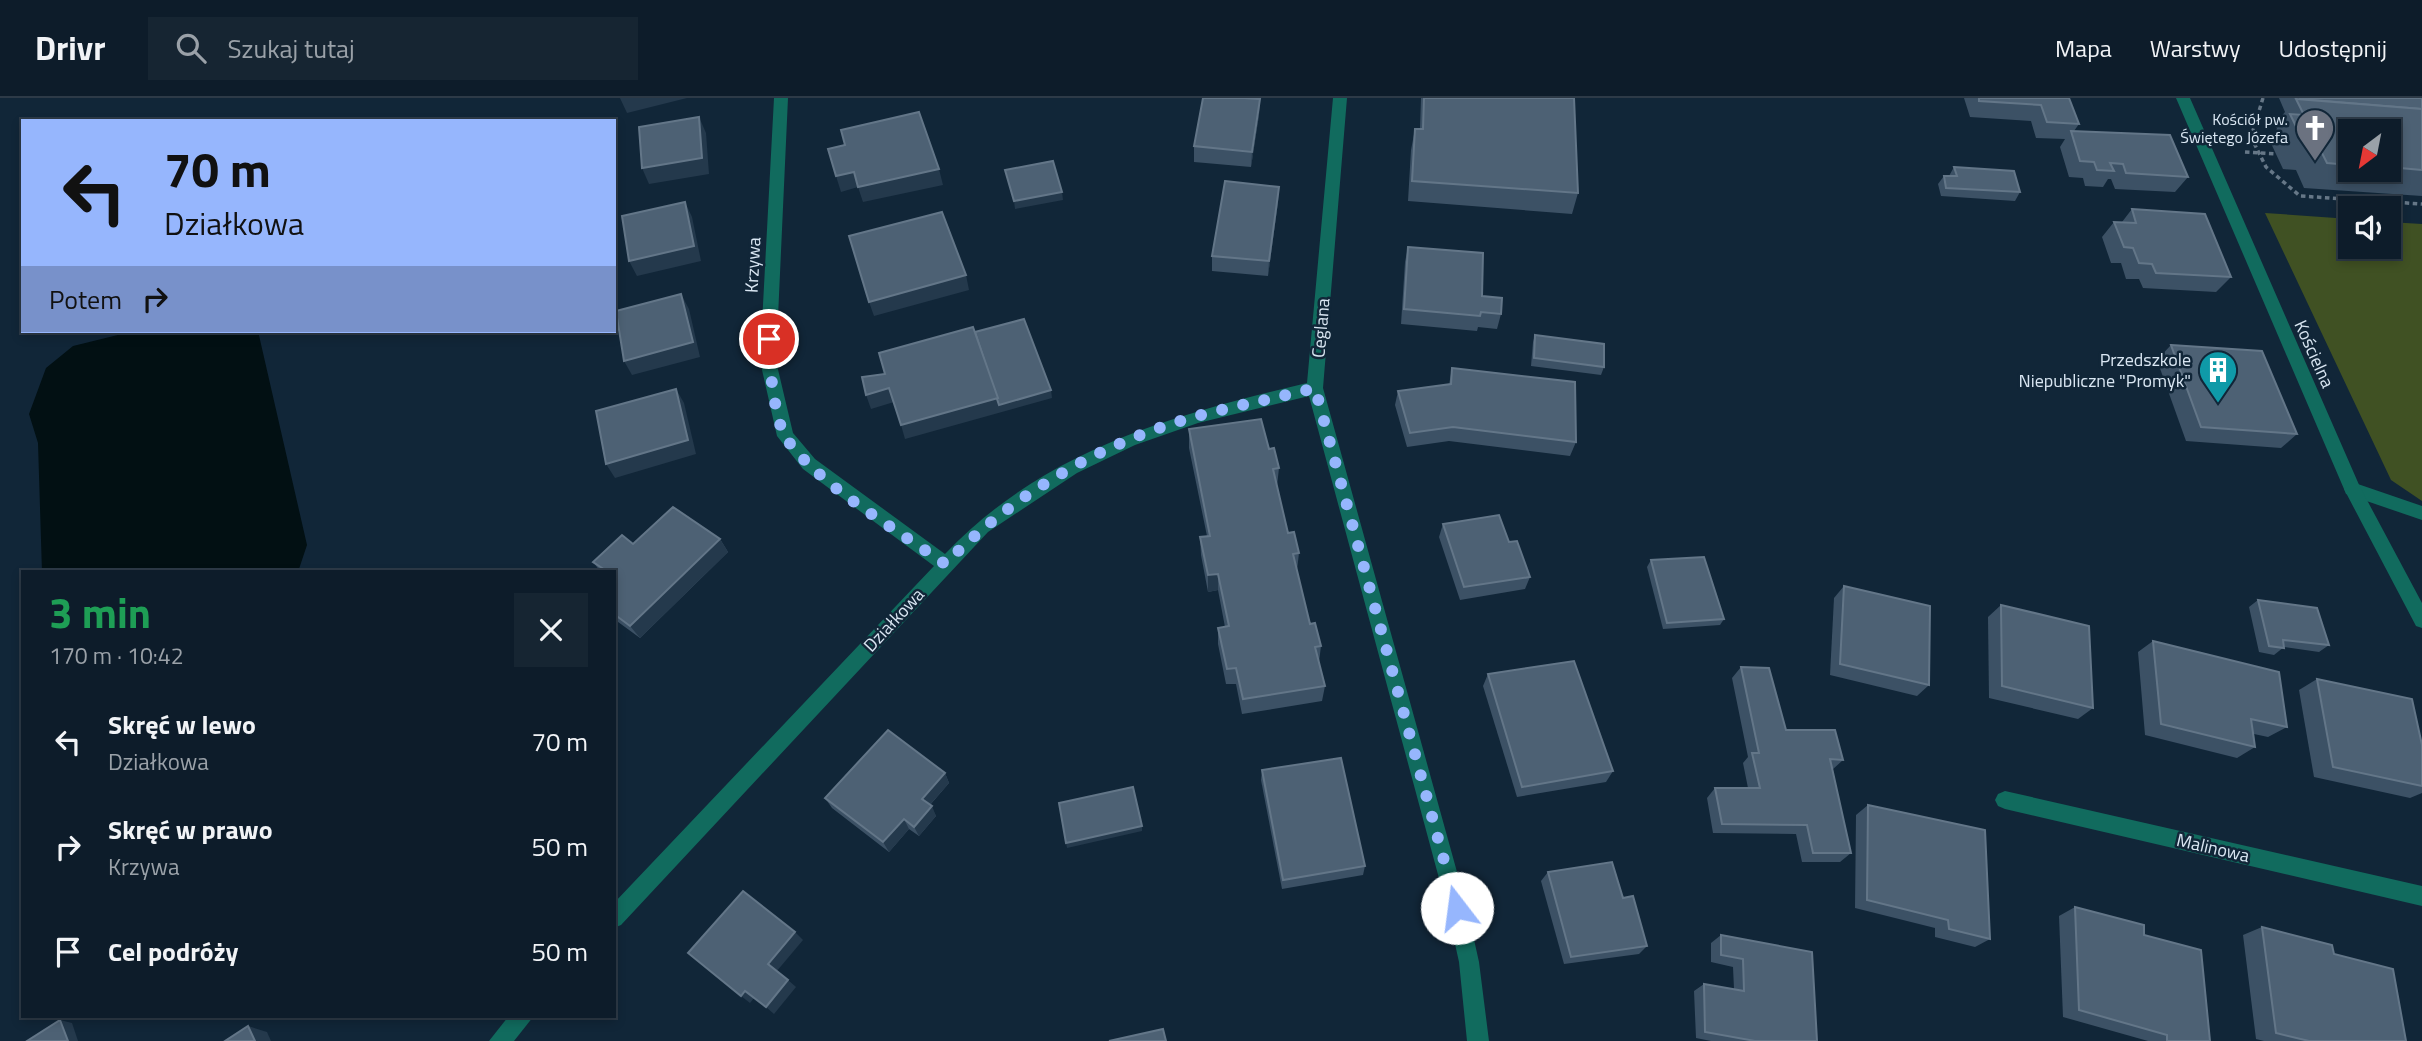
<!DOCTYPE html>
<html lang="pl">
<head>
<meta charset="utf-8">
<style>
	body { margin:0; font-family:"Titillium Web",sans-serif; background:#162532; color:#f1f3f6; height:100vh; display:flex; flex-direction:column; font-size:26px; white-space:nowrap }
	* { box-sizing:border-box; margin:0 }
	p { font-size:23px; color:#9aa1a8 }
	.icon { flex:none; width:38px; height:38px; fill:none; stroke:currentColor; stroke-width:2; stroke-linecap:round; stroke-linejoin:round }
	.map { position:relative; flex:1; overflow:hidden }
	.details { position:absolute; left:21px; top:472px; width:595px; height:448px; display:flex; flex-direction:column; background:#0d1c2a; border-radius:0px; box-shadow:0 4px 10px #0003,0 0 0 2px #2d3a47 }
	.details>* { flex:none }
	.guide { position:absolute; left:21px; top:21px; width:595px; height:214px; border-radius:0px; box-shadow:0 4px 10px #0003,0 0 0 2px #2d3a47; background:#96b6fd; color:#111; overflow:hidden }
	.needle { width:46px; rotate:212deg }
	.buttons { position:absolute; left:2338px; top:21px; display:grid; gap:14px }
	.buttons a { display:grid; place-items:center; width:63px; height:63px; border-radius:0px; background:#0d1c2a; box-shadow:0 4px 10px #0003,0 0 0 2px #2d3a47; font-size:35px }
	.pin { position:absolute; display:grid; place-items:center; width:60px; height:60px; color:#fff; margin:-30px; border:4px solid #fff; border-radius:50%; box-shadow:0 2px 7px #0007 }
	.me { position:absolute; width:77px; margin:-38px; rotate:345deg; stroke-linejoin:round; filter:drop-shadow(0 0 5px #0008) }
	.turn { display:flex; align-items:center; gap:24px; height:147px; padding:0 28px; font-size:32px }
	.turn .icon { width:91px; height:91px; stroke-width:2.5 }
	.turn b { display:block; font-size:49px; line-height:60px }
	.then { display:flex; align-items:center; height:66px; padding:0 28px; background:#0003; gap:14px; font-size:26px }
	.round { display:grid; place-items:center; flex:none; width:74px; height:74px; border-radius:0px; background:#162532 }
	.summary { display:flex; align-items:center; justify-content:space-between; height:119px; padding:0 28px }
	h1 { font-size:42px; font-weight:700; line-height:52px; color:#1e9e55 }
	ul { padding:0; list-style:none }
	li { display:flex; align-items:center; gap:21px; height:105px; padding:0 28px }
	li div { flex:1 }
	li b { display:block; font-size:26px }
	li em { font-style:normal }
	header { display:flex; align-items:center; gap:42px; box-sizing:border-box; height:98px; padding:0 35px; background:#0d1c2a; border-bottom:2px solid #2d3a47 }
	header strong { font-size:33px }
	nav { display:flex; gap:38px; margin-inline-start:auto; font-size:24px }
	.search { width:490px; height:63px; background:#162532; display:flex; align-items:center; gap:18px; box-sizing:border-box; padding:0 24px; border-radius:0px; color:#9aa1a8; font-size:26px }
	.map>svg:first-child { display:block }
</style>
</head>
<body>
<header>
<strong>Drivr</strong>
<div class="search"><svg class="icon" aria-label="search" viewBox="0 0 24 24"><circle cx="10" cy="10" r="6"/><path d="M15 15l6 6"/></svg>Szukaj tutaj</div>
<nav><a>Mapa</a><a>Warstwy</a><a>Udostępnij</a></nav>
</header>
<div class="map">
<svg width="2422" height="943" viewBox="0 0 2422 943">
	<rect width="100%" height="100%" fill="#112638"/>
	<!-- green -->
	<path fill="#405123" d="M2265 115 2350 121V149H2389V124L2422 126V403L2391 382Z"/>
	<!-- water -->
	<path fill="#021013" d="M134 233H258L307 447 298 474H42L38 345 29 316 46 270 73 248Z"/>
	<g fill="none" stroke-linecap="round" stroke-linejoin="round">
		<!-- path -->
		<g stroke="#667787" stroke-width="3.5" stroke-dasharray="4.5 3.5" stroke-linecap="butt">
			<path d="M2263 0 2251 39 2266 69 2300 98 2422 106"/>
			<path d="M2245 54 2276 56"/>
		</g>
		<!-- lane -->
		<path fill="#116b5e" fill-rule="evenodd" d="M2352 384 2422 408V422L2346 396 2344 391 2346 386Z"/>
		<!-- street -->
		<g fill="#116b5e" fill-rule="evenodd">
			<path d="M774 0H788L776 263 793 335 815 361 945 456C1044 352 1172 317 1307 285L1333 0H1347L1323 290 1467 810 1479 864 1489 943H1467L1459 864 1447 810 1309 298 1198 325 1135 347 1077 375 988 434 621 827 614 830V805L934 468 803 371 777 338 760 263Z"/>
			<path d="M2176 0H2190L2360 389 2422 505V530L2416 528 2344 391Z"/>
			<path d="M2005 693 2422 788V808L2005 711 1998 708 1995 702 1998 696Z"/>
			<path d="M508 919H533L514 943H489Z"/>
		</g>
	</g>
	<!-- wall -->
	<g fill="#3c5165" fill-rule="evenodd">
		<path d="M1421 0H1574L1578 95 1572 116 1408 103 1411 52 1415 31H1420Z"/>
		<path d="M1964 0H2069L2079 26 2074 33 2188 79 2175 94 2115 91 2111 81H2108L2103 89 2085 88 2083 80 2069 79 2060 49 2065 41 2036 40 2031 23 1970 19Z"/>
		<path d="M2279 0H2422V98L2304 90 2296 72 2283 71 2269 41 2277 31 2275 26 2285 14ZM2350 33H2389V72H2350Z"/>
		<path d="M1260 1 1259 17 1251 69 1194 64V48Z"/>
		<path d="M1954 69 2020 94 2015 103 1941 98 1938 86 1944 78H1949Z"/>
		<path d="M1279 89 1278 104 1268 178 1212 173V158Z"/>
		<path d="M2132 111 2231 179 2216 194 2143 190 2139 181H2126L2121 165H2111L2102 139 2114 124H2122Z"/>
		<path d="M1408 149 1482 198 1501 216 1497 231 1478 229 1477 233 1401 226 1405 164Z"/>
		<path d="M1535 237 1604 269 1601 277 1531 268 1533 244Z"/>
		<path d="M2171 247 2297 336 2281 350 2186 343 2157 262Z"/>
		<path d="M1452 270 1576 344 1570 358 1449 343 1407 349 1395 307 1398 293 1449 287Z"/>
		<path d="M1189 331 1269 351 1279 370 1277 388 1288 435 1299 455 1297 472 1310 526 1321 548 1319 564 1325 588 1322 603 1242 616 1236 586H1226L1218 546V530L1225 529 1218 492 1208 494 1201 457 1200 439 1207 438 1189 350Z"/>
		<path d="M1443 426 1509 444 1530 479 1525 491 1460 502 1439 439Z"/>
		<path d="M720 441 728 454 640 540 614 521V474H601L593 464Z"/>
		<path d="M1651 462 1724 521 1720 527 1663 531 1647 469Z"/>
		<path d="M1844 488 1929 587 1917 598 1830 577 1834 500Z"/>
		<path d="M2258 502 2329 547 2319 554 2284 549 2274 557 2259 554 2249 509Z"/>
		<path d="M2001 507 2093 610 2078 621 1989 600 1988 519Z"/>
		<path d="M2153 543 2287 629 2268 639 2254 636 2255 649 2237 660 2145 637 2138 554Z"/>
		<path d="M1741 569 1786 632 1843 662 1832 672 1851 755 1840 764H1802L1796 736 1713 735 1707 700 1715 690H1748L1743 665 1748 659 1732 580Z"/>
		<path d="M1488 576 1613 673 1606 684 1517 699 1483 588Z"/>
		<path d="M2317 581 2422 647V695L2410 700 2314 679 2299 592Z"/>
		<path d="M1262 672 1365 768 1363 777 1282 791 1261 682Z"/>
		<path d="M945 675 949 685 930 707 936 718 919 738 909 731 889 754 832 710 825 700Z"/>
		<path d="M1868 707 1990 841 1975 849 1935 839V830L1855 810 1856 717Z"/>
		<path d="M1548 774 1623 800 1647 848 1639 856 1564 866 1541 783Z"/>
		<path d="M2075 809 2144 837 2210 943H2148L2063 919 2059 818Z"/>
		<path d="M2262 829 2334 856 2406 943H2264L2256 941 2243 837Z"/>
		<path d="M1721 837 1817 943H1711L1696 940 1694 893 1704 886 1734 891 1733 869 1711 864V845Z"/>
	</g>
	<!-- shaded-wall -->
	<g fill="#24394c">
		<path d="M620 0H687L627 15Z"/>
		<path d="M1260 1 1259 17 1251 69 1252 54Z"/>
		<path d="M699 19 706 35 709 76 649 86 642 70Z"/>
		<path d="M939 71 943 87 863 104 858 89 841 94 836 78 854 74Z"/>
		<path d="M1279 89 1278 104 1268 178 1269 163Z"/>
		<path d="M1062 94 1063 102 1015 111 1014 103Z"/>
		<path d="M685 104 692 119 701 163 637 178 629 163Z"/>
		<path d="M966 177 969 192 874 218 869 204Z"/>
		<path d="M681 196 689 211 700 259 632 277 624 263Z"/>
		<path d="M889 290 894 304 871 311 866 297Z"/>
		<path d="M676 291 684 305 696 356 615 380 606 366Z"/>
		<path d="M1051 292 1052 300 905 341 901 327 998 300Z"/>
		<path d="M720 441 728 454 640 540 630 528Z"/>
		<path d="M1218 476V492L1208 494V477Z"/>
		<path d="M945 675 949 685 927 710 922 701Z"/>
		<path d="M932 708 936 718 919 738 914 729Z"/>
		<path d="M904 721 909 731 889 754 883 744Z"/>
		<path d="M1142 728V733L1067 750 1066 745Z"/>
		<path d="M795 834 803 842 776 874 768 866Z"/>
		<path d="M788 882 796 889 774 916 766 909Z"/>
		<path d="M745 893 754 900 750 905 741 898Z"/>
		<path d="M60 922 72 925 78 943H68Z"/>
		<path d="M248 928 267 934 271 943H255Z"/>
	</g>
	<!-- building -->
	<g fill="#4d6174" stroke="#637688" stroke-width="2">
		<path d="M1203 0H1244L1260 1 1252 54 1194 48Z"/>
		<path d="M1424 0H1574L1578 95 1412 83 1415 31H1423Z"/>
		<path d="M1979 0H2069L2079 26 2047 24 2041 7 1979 3Z"/>
		<path d="M2300 0H2422V11L2300 1Z"/>
		<path d="M2296 1 2422 11V72L2389 69V33H2350V67L2327 65 2318 47H2305L2290 16 2304 17Z"/>
		<path d="M919 14 939 71 858 89 854 74 836 78 828 51 845 47 841 32Z"/>
		<path d="M699 19 702 60 642 70 639 29Z"/>
		<path d="M2071 33 2170 37 2188 79 2126 75 2123 66 2110 65 2114 73 2097 72 2094 64 2080 63Z"/>
		<path d="M1053 63 1062 94 1014 103 1005 72Z"/>
		<path d="M1954 69 2014 73 2020 94 1946 90 1944 78H1957Z"/>
		<path d="M1225 83 1279 89 1269 163 1212 158Z"/>
		<path d="M685 104 694 148 629 163 622 118Z"/>
		<path d="M2132 111 2205 116 2231 179 2156 175 2152 166 2139 165 2133 150 2124 149 2114 124 2136 125Z"/>
		<path d="M942 114 966 177 869 204 849 138Z"/>
		<path d="M1408 149 1483 155 1482 198 1502 200 1501 216 1481 214 1480 218 1404 211Z"/>
		<path d="M681 196 693 244 624 263 616 213Z"/>
		<path d="M1024 221 1051 292 999 307 975 234Z"/>
		<path d="M973 229 998 300 901 327 889 290 866 297 862 279 885 276 879 255Z"/>
		<path d="M1535 237 1604 246V269L1534 260Z"/>
		<path d="M2171 247 2262 253 2297 336 2201 329Z"/>
		<path d="M1452 270 1575 284 1576 344 1453 329 1410 335 1398 293 1451 286Z"/>
		<path d="M676 291 688 342 606 366 596 313Z"/>
		<path d="M1261 321 1269 351 1274 350 1279 370 1273 371 1288 435 1294 434 1299 455 1293 456 1310 526 1315 525 1321 548 1315 549 1325 588 1243 601 1236 570 1227 571 1218 530 1229 528 1218 476 1208 477 1200 439 1210 438 1189 331Z"/>
		<path d="M673 409 720 441 630 528 614 516V474H602L605 472 593 464 622 437 633 446Z"/>
		<path d="M1499 417 1509 444 1517 443 1530 479 1464 489 1443 426Z"/>
		<path d="M1704 459 1724 521 1667 525 1651 462Z"/>
		<path d="M1844 488 1930 508 1929 587 1840 566Z"/>
		<path d="M2258 502 2317 510 2329 547 2283 542 2284 550 2269 548Z"/>
		<path d="M2001 507 2089 528 2093 610 2002 588Z"/>
		<path d="M2153 543 2279 574 2287 629 2251 621 2255 649 2161 626Z"/>
		<path d="M1574 563 1613 673 1522 689 1488 576Z"/>
		<path d="M1741 569 1769 570 1786 632H1835L1843 662 1830 661 1851 755H1813L1807 727 1722 726 1715 690H1760L1752 655H1759Z"/>
		<path d="M2317 581 2412 601 2422 647V688L2333 669Z"/>
		<path d="M888 632 945 675 922 701 932 708 914 729 904 721 883 744 825 700Z"/>
		<path d="M1341 660 1365 768 1283 782 1262 672Z"/>
		<path d="M1133 689 1142 728 1066 745 1059 705Z"/>
		<path d="M1868 707 1985 732 1990 841 1949 831 1948 822 1867 802Z"/>
		<path d="M1612 764 1623 800 1633 798 1647 848 1571 859 1548 774Z"/>
		<path d="M743 793 795 834 768 866 788 882 766 909 745 893 741 898 688 855Z"/>
		<path d="M2075 809 2144 827V837L2201 852 2210 943H2167V937L2079 912Z"/>
		<path d="M2262 829 2332 847 2334 856 2393 871 2406 943H2309L2276 935Z"/>
		<path d="M1721 837 1812 854 1817 943H1755L1705 934 1704 886 1744 893 1743 861 1721 857Z"/>
		<path d="M60 922 68 943H27Z"/>
		<path d="M248 928 255 943H225Z"/>
		<path d="M1163 931 1166 943H1109Z"/>
	</g>
	<g fill="none" stroke-linecap="round" stroke-linejoin="round">
		<!-- route -->
		<path stroke="#96b6fd" stroke-width="12" stroke-dasharray="0 21.6" d="M769 241C768 262 775 324 786 340 819 388 898 432 945 466 1015 395 1104 343 1201 317 1239 307 1277 300 1315 290L1457 810"/>
	</g>
	<!-- icons -->
	<defs>
		<g id="church-pin" transform="scale(2.0125)"><path d="M0 17L-7.5 6A9.5 9.5 0 1 1 7.5 6Z" fill="#6b7280" stroke="#112638"/><path d="M-1.2-6h2.4v3.5h3.3v2.4h-3.3V6h-2.4V-.1h-3.3v-2.4h3.3Z" fill="#fff"/></g>
		<g id="building-pin" transform="scale(2.0125)"><path d="M0 17L-7.5 6A9.5 9.5 0 1 1 7.5 6Z" fill="#0f9aa8" stroke="#112638"/><path d="M-4-6H4V6H1V3H-1V6H-4ZM-2.5-4.3h1.7v1.8h-1.7ZM.8-4.3h1.7v1.8H.8ZM-2.5-1h1.7V.8h-1.7ZM.8-1h1.7V.8H.8Z" fill="#fff"/></g>
	</defs>
	<g fill-rule="evenodd">
		<use href="#church-pin" x="2315" y="30"/>
		<use href="#building-pin" x="2218" y="272"/>
	</g>
	<g text-anchor="middle" stroke-width="5" stroke-linejoin="round" paint-order="stroke">
		<!-- far-poi labels -->
		<g font-size="16" fill="#d9e6f2" stroke="#112638" text-anchor="end">
			<text x="2288" y="27">Kościół pw.<tspan x="2288" dy="18">Świętego Józefa</tspan></text>
		</g>
		<!-- street labels -->
		<g font-size="18" fill="#d9e6f2" stroke="#112638">
			<text transform="translate(753 167) rotate(-87)" y="6">Krzywa</text>
			<text transform="translate(1321 230) rotate(-85)" y="6">Ceglana</text>
			<text transform="translate(2314 256) rotate(66)" y="6">Kościelna</text>
			<text transform="translate(894 522) rotate(-47)" y="6">Działkowa</text>
			<text transform="translate(2213 750) rotate(13)" y="6">Malinowa</text>
		</g>
		<!-- poi labels -->
		<g font-size="18" fill="#d9e6f2" stroke="#112638" text-anchor="end">
			<text x="2191" y="268">Przedszkole<tspan x="2191" dy="21">Niepubliczne "Promyk"</tspan></text>
		</g>
	</g>
</svg>
<div class="buttons">
<a><svg class="needle" viewBox="-14 -14 28 28"><path d="M0-13l5 13h-10z" fill="#e53935"/><path d="M0 13l5-13h-10z" fill="#9aa1a8"/></svg></a>
<a><svg class="icon" aria-label="sound" viewBox="0 0 24 24"><path d="M4 9h4l5-4v14l-5-4H4zM17 9q2 3 0 6"/></svg></a>
</div>
<div class="pin" style="left:769px;top:241px;background:#d93025"><svg class="icon" aria-label="arrive" viewBox="0 0 24 24"><path d="M6 21V4h12l-3 4 3 4H6"/></svg></div>
<svg class="me" style="left:1457px;top:810px" viewBox="-20 -20 40 40"><circle r="19" fill="#fff"/><path d="M0-13L10 11 0 6-10 11z" fill="#96b6fd"/></svg>
<div class="guide">
<div class="turn"><svg class="icon" aria-label="left" viewBox="0 0 24 24"><path d="M17 20v-9H6M10 6l-5 5 5 5"/></svg><div><b>70 m</b>Działkowa</div></div>
<div class="then">Potem<svg class="icon" aria-label="right" viewBox="0 0 24 24"><path d="M7 20v-9h11M14 6l5 5-5 5"/></svg></div>
</div>
<section class="details">
<div class="summary"><div><h1>3 min</h1><p>170 m · 10:42</p></div><a class="round"><svg class="icon" aria-label="close" viewBox="0 0 24 24"><path d="M6 6l12 12M18 6L6 18"/></svg></a></div>
<ul>
<li><svg class="icon" aria-label="left" viewBox="0 0 24 24"><path d="M17 20v-9H6M10 6l-5 5 5 5"/></svg><div><b>Skręć w lewo</b><p>Działkowa</p></div><em>70 m</em></li>
<li><svg class="icon" aria-label="right" viewBox="0 0 24 24"><path d="M7 20v-9h11M14 6l5 5-5 5"/></svg><div><b>Skręć w prawo</b><p>Krzywa</p></div><em>50 m</em></li>
<li><svg class="icon" aria-label="arrive" viewBox="0 0 24 24"><path d="M6 21V4h12l-3 4 3 4H6"/></svg><div><b>Cel podróży</b></div><em>50 m</em></li>
</ul>
</section>
</div>
</body>
</html>
